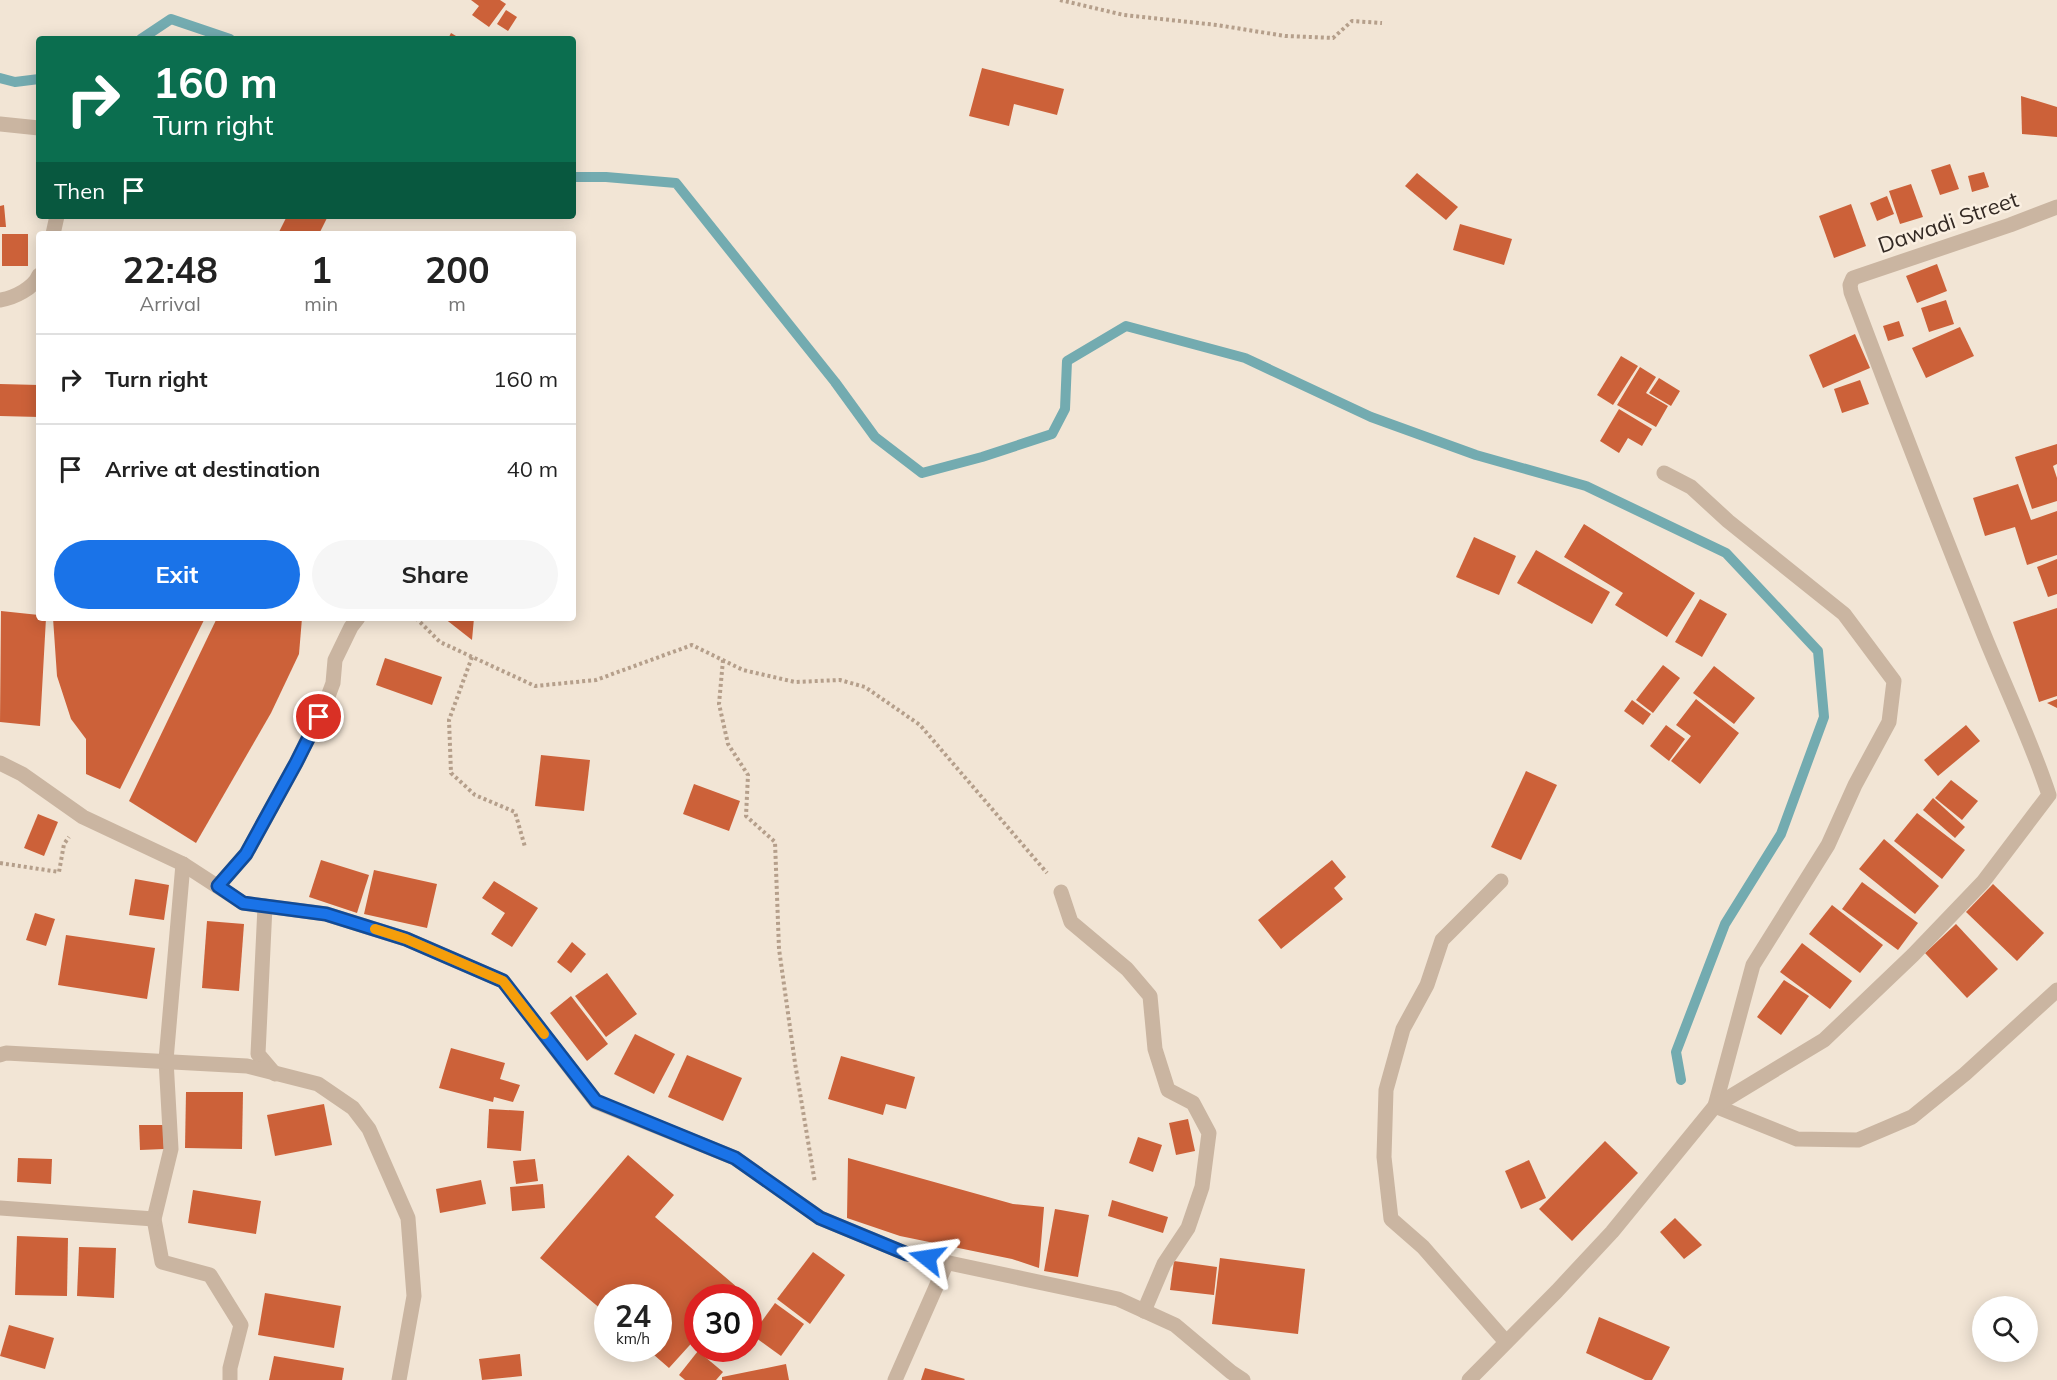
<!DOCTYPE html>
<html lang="en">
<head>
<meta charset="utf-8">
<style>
	body { margin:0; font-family:Mulish,sans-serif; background:#f6f6f6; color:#222; height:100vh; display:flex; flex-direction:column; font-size:22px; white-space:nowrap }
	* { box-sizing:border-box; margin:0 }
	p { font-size:20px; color:#767676 }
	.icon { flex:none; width:33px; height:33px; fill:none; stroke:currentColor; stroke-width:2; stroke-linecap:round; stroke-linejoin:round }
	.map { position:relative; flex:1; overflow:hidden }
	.panel { position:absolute; left:36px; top:231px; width:540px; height:390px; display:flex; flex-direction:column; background:#fff; border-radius:6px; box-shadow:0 3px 15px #0003 }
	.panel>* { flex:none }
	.hud { position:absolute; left:36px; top:36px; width:540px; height:183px; border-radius:6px; box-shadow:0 3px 15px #0003; background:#0b6e4f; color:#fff; overflow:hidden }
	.controls { position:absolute; left:1972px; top:1296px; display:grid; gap:12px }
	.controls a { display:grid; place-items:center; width:66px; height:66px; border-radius:50%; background:#fff; box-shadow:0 3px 15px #0003; font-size:30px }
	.speed { position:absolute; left:594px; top:1284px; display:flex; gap:12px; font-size:30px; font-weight:700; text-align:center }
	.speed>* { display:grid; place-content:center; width:78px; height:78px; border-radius:50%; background:#fff; box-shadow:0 3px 15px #0003; line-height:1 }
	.speed small { font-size:15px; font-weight:400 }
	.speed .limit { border:9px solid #d22; background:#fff; color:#111 }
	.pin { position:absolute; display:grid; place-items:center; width:51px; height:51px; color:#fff; margin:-26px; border:3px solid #fff; border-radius:50%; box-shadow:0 2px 6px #0007 }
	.me { position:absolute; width:66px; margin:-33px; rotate:285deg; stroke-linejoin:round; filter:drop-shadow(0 0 4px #0008) }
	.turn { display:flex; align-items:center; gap:21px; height:126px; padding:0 18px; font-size:27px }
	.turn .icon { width:78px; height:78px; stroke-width:2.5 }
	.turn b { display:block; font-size:42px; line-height:51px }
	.then { display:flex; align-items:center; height:57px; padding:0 18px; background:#0003; gap:12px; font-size:22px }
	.eta { display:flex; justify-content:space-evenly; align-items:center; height:102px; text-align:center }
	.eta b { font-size:36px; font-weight:700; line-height:42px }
	.cta { display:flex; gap:12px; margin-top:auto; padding:12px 18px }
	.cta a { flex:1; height:69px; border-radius:36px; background:#1a73e8; color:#fff; font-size:24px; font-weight:700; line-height:69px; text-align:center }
	.cta a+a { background:#f6f6f6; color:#222 }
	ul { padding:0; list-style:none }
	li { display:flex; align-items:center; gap:18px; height:90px; padding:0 18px; border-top:2px solid #e0e0e0 }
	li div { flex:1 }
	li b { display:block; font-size:22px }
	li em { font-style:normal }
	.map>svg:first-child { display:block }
</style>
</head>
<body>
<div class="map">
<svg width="2057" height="1380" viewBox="0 0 2057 1380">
	<rect width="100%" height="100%" fill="#f2e5d5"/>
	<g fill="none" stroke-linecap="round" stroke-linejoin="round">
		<!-- stream -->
		<g stroke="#73abb0" stroke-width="10">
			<path d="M141 39 171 19 230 39"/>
			<path d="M0 78 15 82 39 79"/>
			<path d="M573 177H606L676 183 835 382 875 437 922 473 982 457 1052 434 1065 409 1067 361 1126 326 1245 358 1371 417 1476 455 1586 486 1726 553 1818 651 1824 717 1781 834 1725 924 1676 1052 1681 1080"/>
		</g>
	</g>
	<!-- building -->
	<g fill="#cc6139">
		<path d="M471 0H500L506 4 489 27 472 15 479 6Z"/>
		<path d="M506 10 517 17 508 31 497 24Z"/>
		<path d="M451 33 461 39H448Z"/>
		<path d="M982 68 1064 89 1057 115 1014 104 1009 126 969 116Z"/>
		<path d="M2021 96 2057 107V137L2022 134Z"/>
		<path d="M1950 164 1959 189 1940 195 1931 170Z"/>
		<path d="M1984 172 1989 187 1972 192 1968 176Z"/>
		<path d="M1417 173 1458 207 1446 220 1405 186Z"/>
		<path d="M1911 184 1923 217 1900 224 1889 191Z"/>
		<path d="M1887 196 1894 214 1877 221 1870 203Z"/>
		<path d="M1851 204 1866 246 1834 258 1819 216Z"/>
		<path d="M4 205 6 227H0V206Z"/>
		<path d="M287 216H328L319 234H278Z"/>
		<path d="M1460 224 1512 239 1504 265 1453 250Z"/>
		<rect x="2" y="234" width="26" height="32"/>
		<path d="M1937 264 1947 291 1917 303 1906 276Z"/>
		<path d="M1946 300 1954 324 1929 332 1921 308Z"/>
		<path d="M1899 321 1904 336 1888 341 1883 326Z"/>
		<path d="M1960 327 1974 356 1926 378 1912 348Z"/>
		<path d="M1855 334 1870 368 1823 388 1809 355Z"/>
		<path d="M1621 356 1638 366 1613 405 1597 395Z"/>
		<path d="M1640 367 1656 377 1646 393 1668 406 1656 427 1617 405Z"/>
		<path d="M1659 378 1680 391 1671 406 1649 393Z"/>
		<path d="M1860 380 1869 404 1842 413 1834 389Z"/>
		<path d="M0 384 39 385V417L0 416Z"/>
		<path d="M1619 409 1652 429 1642 446 1628 438 1619 453 1600 441Z"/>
		<path d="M2057 444V464L2053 466 2057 478V501L2032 509 2015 457Z"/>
		<path d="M2018 484 2031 520 2057 511V555L2027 565 2015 527 1985 536 1973 498Z"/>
		<path d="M1584 524 1695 593 1667 637 1615 605 1623 593 1564 557Z"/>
		<path d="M1474 537 1516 556 1499 595 1456 577Z"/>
		<path d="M1536 550 1610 592 1592 624 1517 583Z"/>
		<path d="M2057 559V594L2048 597 2037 567Z"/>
		<path d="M1700 599 1727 614 1702 657 1675 642Z"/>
		<path d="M2057 608V696L2039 702 2013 622Z"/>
		<path d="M1 611 39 615V618H46L40 726 0 722Z"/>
		<path d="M53 618H205L120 789 86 774V739L71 719 57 676Z"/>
		<path d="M217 618H302L299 654 271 713 196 843 129 801Z"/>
		<path d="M444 618H474L472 640Z"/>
		<path d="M385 658 442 677 432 705 376 685Z"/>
		<path d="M1663 665 1680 678 1653 713 1636 700Z"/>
		<path d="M1714 666 1755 698 1734 724 1693 693Z"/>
		<path d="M1696 699 1739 733 1700 784 1671 761 1691 736 1676 725Z"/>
		<path d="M2057 699V708L2047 703Z"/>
		<path d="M1632 700 1651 714 1643 725 1624 711Z"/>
		<path d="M1666 725 1685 739 1669 761 1650 746Z"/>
		<path d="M1966 725 1980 741 1938 776 1924 760Z"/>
		<path d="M541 755 590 760 584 811 535 806Z"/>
		<path d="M1526 771 1557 785 1521 860 1491 847Z"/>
		<path d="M1951 780 1978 801 1962 820 1935 798Z"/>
		<path d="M694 784 740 801 729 831 683 814Z"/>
		<path d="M1933 798 1965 827 1955 838 1923 810Z"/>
		<path d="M1917 813 1965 850 1942 879 1894 841Z"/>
		<path d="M38 814 58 822 44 856 24 848Z"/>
		<path d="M1884 839 1939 886 1915 914 1859 869Z"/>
		<path d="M321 860 369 875 357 913 309 897Z"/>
		<path d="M1332 860 1346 877 1334 888 1343 899 1281 949 1258 920Z"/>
		<path d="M374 870 437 884 427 928 364 914Z"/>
		<path d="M135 879 169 885 164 920 129 915Z"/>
		<path d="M494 881 538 908 512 947 491 934 505 913 482 898Z"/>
		<path d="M1862 882 1918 923 1898 950 1842 909Z"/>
		<path d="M1993 884 2044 933 2017 961 1966 912Z"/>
		<path d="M1832 905 1883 945 1860 973 1809 934Z"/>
		<path d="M35 913 55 919 46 946 26 940Z"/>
		<path d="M207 921 244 924 239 991 202 988Z"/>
		<path d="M1956 924 1998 969 1967 998 1925 953Z"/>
		<path d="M66 935 155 948 147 999 58 985Z"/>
		<path d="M572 942 586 954 571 973 557 962Z"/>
		<path d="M1802 943 1852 981 1830 1009 1780 972Z"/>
		<path d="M607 973 637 1014 606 1037 575 996Z"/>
		<path d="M1784 980 1809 996 1781 1035 1757 1017Z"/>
		<path d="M571 996 608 1044 587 1061 550 1013Z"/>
		<path d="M635 1034 675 1054 654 1094 614 1074Z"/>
		<path d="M451 1048 505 1063 500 1079 520 1085 513 1102 494 1097 493 1102 439 1088Z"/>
		<path d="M687 1055 742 1078 723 1121 668 1097Z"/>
		<path d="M841 1056 915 1077 906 1109 886 1104 883 1115 828 1099Z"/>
		<path d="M186 1092H243L242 1149 185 1148Z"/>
		<path d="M324 1104 332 1145 275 1156 267 1115Z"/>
		<path d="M489 1109 524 1111 521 1151 487 1148Z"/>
		<path d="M1188 1119 1195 1151 1176 1155 1169 1123Z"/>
		<path d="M139 1125H163L164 1149 140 1150Z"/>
		<path d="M1138 1137 1162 1145 1153 1172 1129 1163Z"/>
		<path d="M1605 1141 1638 1173 1572 1241 1539 1209Z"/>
		<path d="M628 1155 674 1195 655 1217 738 1288 730 1298H698V1336L669 1368 646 1348H658V1298H608V1315L540 1258Z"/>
		<path d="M18 1158 52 1159 51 1184 17 1182Z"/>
		<path d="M848 1158 1013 1204 1044 1207 1039 1268 1012 1259 900 1236 847 1218Z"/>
		<path d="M535 1159 538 1181 516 1184 513 1161Z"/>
		<path d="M1529 1160 1546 1198 1521 1209 1505 1171Z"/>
		<path d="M481 1180 486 1204 440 1213 436 1189Z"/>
		<path d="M543 1184 545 1208 512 1211 510 1187Z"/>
		<path d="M193 1190 261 1201 256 1234 188 1223Z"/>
		<path d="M1112 1200 1168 1217 1163 1233 1108 1216Z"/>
		<path d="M1055 1209 1089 1215 1078 1277 1044 1271Z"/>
		<path d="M1675 1218 1702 1245 1684 1259 1660 1232Z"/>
		<path d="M17 1236 68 1238 67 1296 15 1295Z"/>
		<path d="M79 1247 116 1248 114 1298 77 1296Z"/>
		<path d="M813 1252 845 1275 810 1324 777 1299Z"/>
		<path d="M1220 1258 1305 1269 1298 1334 1212 1324Z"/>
		<path d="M1174 1261 1217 1267 1214 1295 1170 1290Z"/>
		<path d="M265 1293 341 1306 334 1348 258 1335Z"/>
		<path d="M775 1303 804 1324 781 1356 752 1335Z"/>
		<path d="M1599 1317 1670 1347 1652 1380H1645L1586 1353Z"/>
		<path d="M9 1325 54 1338 45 1369 0 1356Z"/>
		<path d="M698 1351 723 1372 716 1380H685L679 1375Z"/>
		<path d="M520 1354 522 1376 482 1380 479 1359Z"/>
		<path d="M274 1356 344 1368 342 1380H269Z"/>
		<path d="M786 1364 789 1380H722V1377Z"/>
		<path d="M925 1368 965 1379 964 1380H921Z"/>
	</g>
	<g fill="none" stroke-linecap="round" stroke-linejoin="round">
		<!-- path -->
		<g stroke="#b59f8b" stroke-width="4" stroke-dasharray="3 3" stroke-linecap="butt">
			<path d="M1060 0 1124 15 1217 25 1285 36 1333 38 1352 21 1382 23"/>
			<path d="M416 618 440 642 535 686 596 680 692 645 743 670 795 682 840 680 865 687 920 725 1047 873"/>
			<path d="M472 657 449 720 451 773 475 795 515 812 525 847"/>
			<path d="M723 660 719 704 728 744 748 775 746 816 775 842 779 949 795 1063 815 1183"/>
			<path d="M0 863 59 872 64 844 69 837"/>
		</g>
		<!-- minor -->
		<g stroke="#cab5a1" stroke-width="15">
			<path d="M0 124 39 128"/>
			<path d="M53 234 57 216"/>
			<path d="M0 300C14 298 34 288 39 275"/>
			<path d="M1664 473 1691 487 1728 521 1844 614 1894 681 1889 722 1855 785 1828 845 1753 965 1715 1106 1797 1139 1858 1140 1912 1117 1965 1074 2057 990"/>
			<path d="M0 763 22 774 83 817 183 864 243 903 326 914 406 939 503 981 596 1102 735 1158 820 1218 907 1254 1118 1299 1175 1325 1231 1372 1243 1380"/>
			<path d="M183 864 166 1060 171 1149 154 1219 162 1262 210 1275 241 1325 230 1368V1380"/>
			<path d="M1501 881 1442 940 1427 985 1403 1029 1386 1090 1384 1157 1391 1219 1423 1247 1506 1342"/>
			<path d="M218 886 246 854 296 763 326 702 333 683 335 660 351 627 358 618"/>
			<path d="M1061 892 1071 922 1127 969 1150 996 1155 1049 1168 1090 1193 1103 1209 1133 1202 1187 1188 1228 1164 1264 1144 1311"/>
			<path d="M265 906 258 1054 275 1074"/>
			<path d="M0 1055 6 1053 247 1066 318 1084 353 1108 369 1129 408 1218 414 1296 399 1380"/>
			<path d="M0 1208 154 1219"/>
			<path d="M895 1380 947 1262"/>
			<path d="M1469 1380 1557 1291 1612 1232 1715 1106 1824 1040 1913 955 1983 882 2049 795C2030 737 2003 683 1981 627 1936 515 1893 404 1851 292L1850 285 1853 278 2010 225 2057 207"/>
		</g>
	</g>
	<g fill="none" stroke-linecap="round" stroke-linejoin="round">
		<!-- route casing -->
		<g stroke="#114b97" stroke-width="15">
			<path id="route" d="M319 717 296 763 246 854 218 886 243 903 326 914 406 939 503 981 596 1101 735 1158 820 1218 907 1254 927 1258"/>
		</g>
		<!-- route -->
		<use href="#route" stroke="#1a73e8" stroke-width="10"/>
		<!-- slow -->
		<path stroke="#f59e0b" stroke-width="10" d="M375 929 406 939 503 981 544 1034"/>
	</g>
	<g text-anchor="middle" stroke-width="5" stroke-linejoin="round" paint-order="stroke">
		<!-- street labels -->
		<g font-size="22" fill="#342a24" stroke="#faefe1">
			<text transform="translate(1948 222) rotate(-19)" y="8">Dawadi Street</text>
		</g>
	</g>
</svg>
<div class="controls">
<a><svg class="icon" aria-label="search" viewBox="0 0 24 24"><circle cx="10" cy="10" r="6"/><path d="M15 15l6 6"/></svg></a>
</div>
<div class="speed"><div>24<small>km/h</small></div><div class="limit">30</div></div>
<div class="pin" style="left:319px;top:717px;background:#d93025"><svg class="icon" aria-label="arrive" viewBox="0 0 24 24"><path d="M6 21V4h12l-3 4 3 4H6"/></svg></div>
<svg class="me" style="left:927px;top:1258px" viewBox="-20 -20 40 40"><path d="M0-17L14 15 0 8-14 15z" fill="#1a73e8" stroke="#fff" stroke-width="4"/></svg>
<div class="hud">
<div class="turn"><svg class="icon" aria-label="right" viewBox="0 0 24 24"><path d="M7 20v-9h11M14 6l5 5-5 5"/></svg><div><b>160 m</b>Turn right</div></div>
<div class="then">Then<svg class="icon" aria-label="arrive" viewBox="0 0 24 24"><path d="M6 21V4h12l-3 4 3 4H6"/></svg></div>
</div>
<section class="panel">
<div class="eta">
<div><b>22:48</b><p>Arrival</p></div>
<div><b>1</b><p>min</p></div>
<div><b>200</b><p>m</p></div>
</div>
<ul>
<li><svg class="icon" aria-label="right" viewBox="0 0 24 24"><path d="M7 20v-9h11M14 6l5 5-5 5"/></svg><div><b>Turn right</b></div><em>160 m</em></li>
<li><svg class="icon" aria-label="arrive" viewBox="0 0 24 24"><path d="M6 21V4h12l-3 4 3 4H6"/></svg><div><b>Arrive at destination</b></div><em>40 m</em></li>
</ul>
<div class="cta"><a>Exit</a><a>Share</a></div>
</section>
</div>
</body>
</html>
